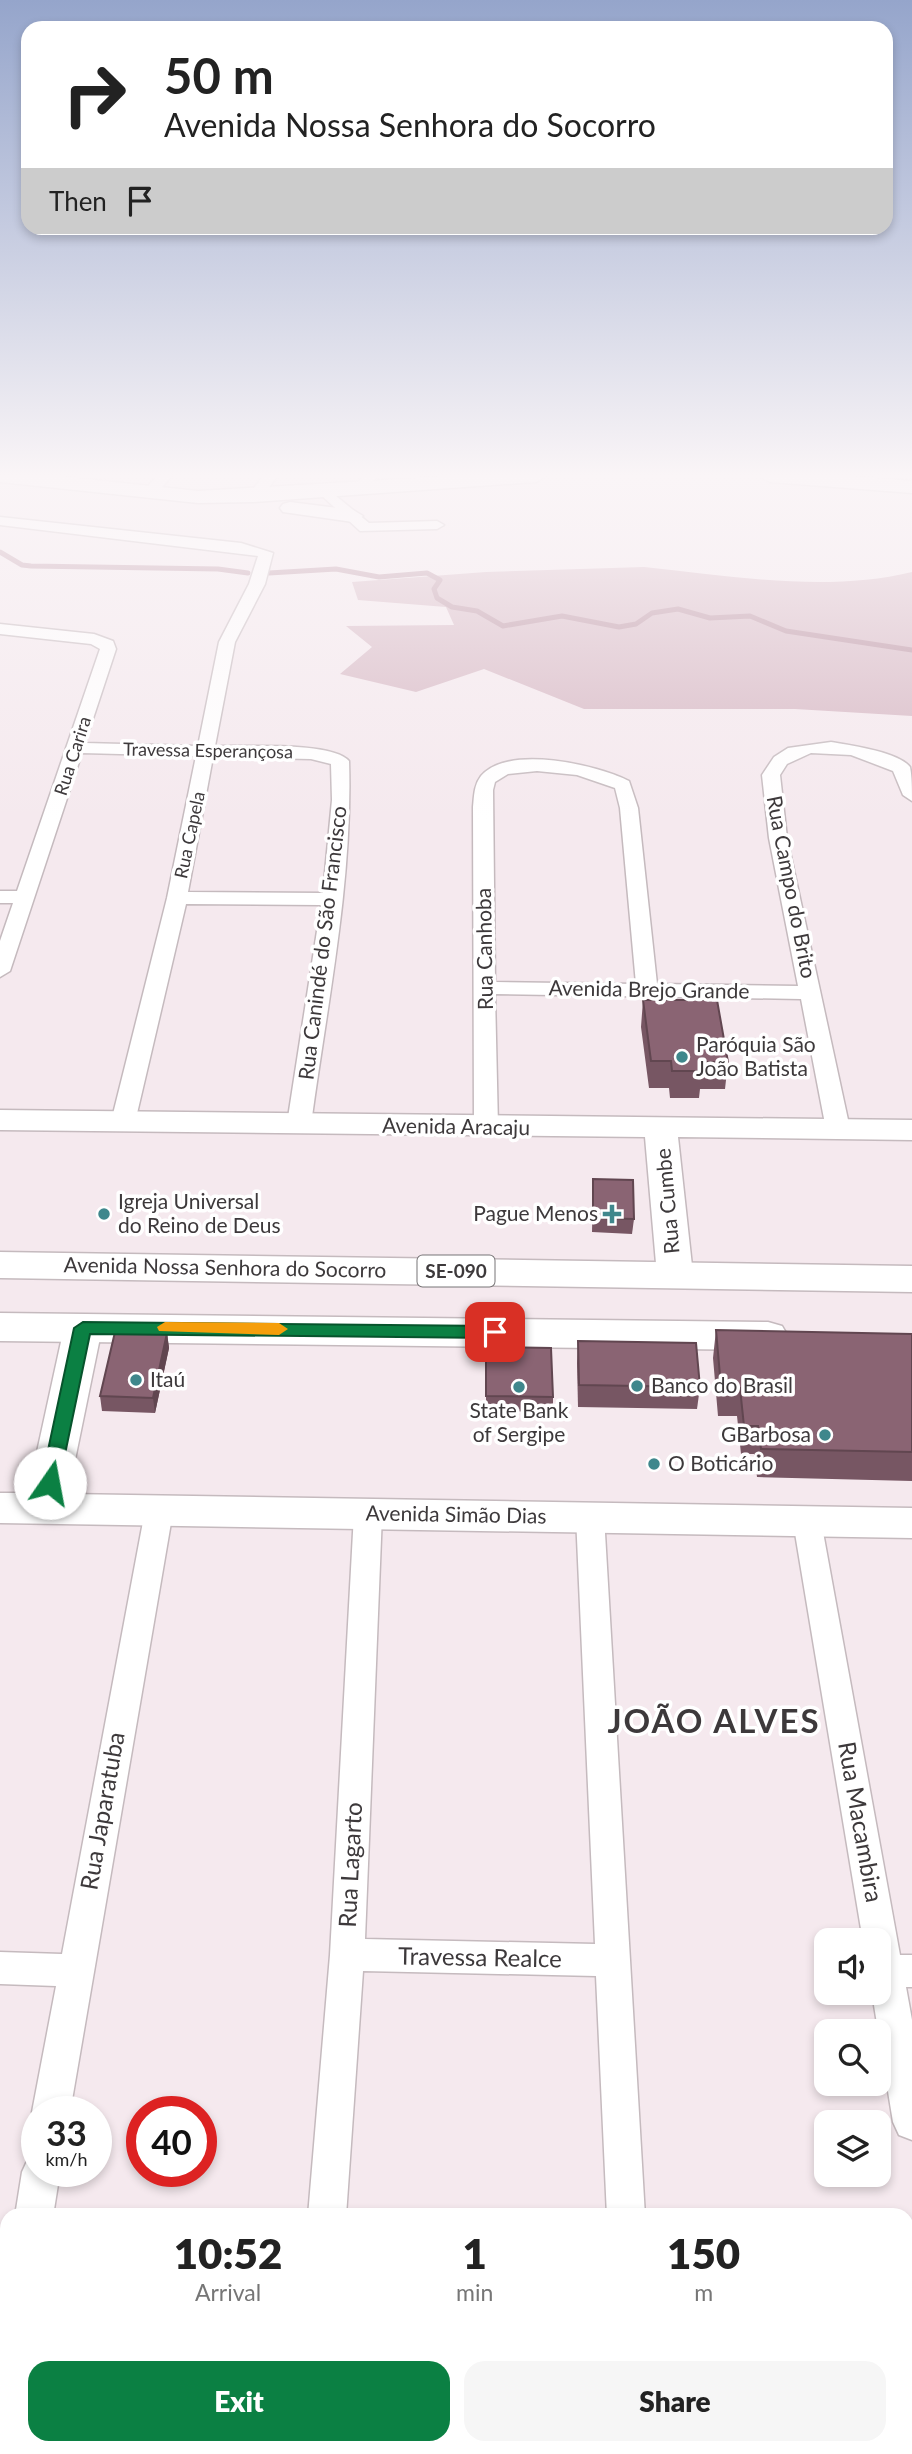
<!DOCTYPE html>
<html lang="en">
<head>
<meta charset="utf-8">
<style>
	body { margin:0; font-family:Lato,sans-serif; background:#f6f6f6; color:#222; height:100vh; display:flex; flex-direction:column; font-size:26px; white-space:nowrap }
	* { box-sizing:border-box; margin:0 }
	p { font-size:23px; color:#767676 }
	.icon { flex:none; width:38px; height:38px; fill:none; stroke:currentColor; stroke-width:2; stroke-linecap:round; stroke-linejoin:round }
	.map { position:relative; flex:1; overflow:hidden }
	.details { position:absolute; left:0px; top:2208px; width:914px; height:247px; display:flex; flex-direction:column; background:#fff; border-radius:21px 21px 0 0; box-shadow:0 4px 10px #0003 }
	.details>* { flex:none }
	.top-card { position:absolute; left:21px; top:21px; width:872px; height:214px; border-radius:21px; box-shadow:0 4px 10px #0003; background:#fff; color:#222; overflow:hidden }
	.buttons { position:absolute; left:814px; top:1928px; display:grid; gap:14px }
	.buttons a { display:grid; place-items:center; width:77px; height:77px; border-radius:14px; background:#fff; box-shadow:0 4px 10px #0003; font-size:35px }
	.speed { position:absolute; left:21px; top:2096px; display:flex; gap:14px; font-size:35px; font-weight:700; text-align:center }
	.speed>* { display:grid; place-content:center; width:91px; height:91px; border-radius:50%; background:#fff; box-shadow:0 4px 10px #0003; line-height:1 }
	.speed small { font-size:18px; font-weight:400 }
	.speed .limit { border:10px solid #d22; background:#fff; color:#111 }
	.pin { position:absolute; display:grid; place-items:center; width:60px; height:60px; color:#fff; margin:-30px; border-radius:14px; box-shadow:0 4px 10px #0006 }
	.me { position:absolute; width:77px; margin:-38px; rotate:12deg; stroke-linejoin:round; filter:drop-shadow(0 0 5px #0008) }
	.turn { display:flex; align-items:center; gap:24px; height:147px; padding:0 28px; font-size:32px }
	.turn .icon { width:91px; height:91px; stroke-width:2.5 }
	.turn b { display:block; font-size:49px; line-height:60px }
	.then { display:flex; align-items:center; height:66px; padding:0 28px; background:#0003; gap:14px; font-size:26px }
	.eta { display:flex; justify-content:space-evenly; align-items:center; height:119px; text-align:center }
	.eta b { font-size:42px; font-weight:800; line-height:49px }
	.primary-button { display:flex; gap:14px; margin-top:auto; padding:14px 28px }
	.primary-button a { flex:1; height:80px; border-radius:21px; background:#0b8043; color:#fff; font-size:28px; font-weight:800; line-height:80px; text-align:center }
	.primary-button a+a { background:#f6f6f6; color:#222 }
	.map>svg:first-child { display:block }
</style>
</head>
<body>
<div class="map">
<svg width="912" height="2454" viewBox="0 0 912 2454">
	<rect width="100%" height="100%" fill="#f5e9ee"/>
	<!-- green -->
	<path fill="#d6b7c3" d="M644 567C731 576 826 593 912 572V716L795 709H584L484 669 416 692 340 674 372 647 346 626 454 625 446 607 358 600 352 582 486 572Z"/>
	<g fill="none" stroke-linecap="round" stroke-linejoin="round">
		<!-- stream -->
		<g stroke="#b88f9f" stroke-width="5">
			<path d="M0 552 22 565 31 566 218 569 248 573"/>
			<path d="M269 573 336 569 379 577 427 573 440 580 434 589 437 598 452 607 477 611 503 626 562 616 619 627 636 624 652 613 678 609 710 618 750 616 786 631 912 650"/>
		</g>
		<!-- street casing -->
		<g stroke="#c5babe" stroke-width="3">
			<g id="street">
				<path d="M157 476H172L155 495H145L143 492Z"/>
				<path d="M264 476H278L259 499H249L247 496Z"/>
				<path d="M363 476H377L366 491H356L354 488Z"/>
				<path d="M325 487 369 523 437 521 444 525 437 529 360 531 320 494V488Z"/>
				<path d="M0 517 241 543 273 553 265 584 235 642 215 746C243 747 333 741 349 761 353 882 327 1004 311 1124L307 1129H291L287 1124 321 905 186 904 135 1122 131 1127H115L111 1122 167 898 196 756 82 753 10 971 0 977V941L13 903H0V891H17L100 649 91 644 0 634V624L94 634 113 641 116 649 85 743 198 746 219 642 249 584 258 556 0 525ZM213 757 311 759 331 764 332 800 323 893 188 892Z"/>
				<path d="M831 742C849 745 899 752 910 767 912 776 912 791 912 801L903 795 893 771 851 755 811 753 787 764 780 775 787 838 850 1129 846 1134H830L826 1129 801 999 495 994 498 1127 494 1132H478L474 1127 473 807C474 796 474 785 481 776 508 744 598 765 629 781L638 808 657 984 798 986 769 838 762 775 774 757 788 748ZM537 771 577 775 615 788 620 808 636 984 495 982 493 790 495 782 508 774Z"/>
				<path d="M159 1500 169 1503 173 1511 70 2112H37V2122L32 2112 56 1986 0 1984V1952L62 1954 145 1511 149 1503Z"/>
				<path d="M368 1503 378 1506 382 1514 365 1939 595 1944 576 1516 580 1508 590 1505 600 1508 604 1516 645 2216H607L596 1976 363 1971 346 2216H308L330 1955 354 1514 358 1506Z"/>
				<path d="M807 1510 817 1513 821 1521 900 1955H912V1987H906L912 2020V2140L899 2135 893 2122 872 1993H878V1941H863L793 1521 797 1513Z"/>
				<path d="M37 2155V2172H60L53 2216H15L22 2172 28 2159Z"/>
				<path d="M906 2303 912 2304V2344L906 2343Z"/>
				<path d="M7 2356V2434L0 2437V2359Z"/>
				<rect x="290" y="2448" width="42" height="6"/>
				<path d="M619 2448H661L662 2454H620Z"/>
			</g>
		</g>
		<!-- secondary casing -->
		<g stroke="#c5babe" stroke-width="3">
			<g id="secondary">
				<path d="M0 476H57L198 491 451 476H546L536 482 254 502 198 503 0 482Z"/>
				<path d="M760 476H848L912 481V493L770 482Z"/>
				<path d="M290 502 353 510 363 516 353 522 283 512 280 508 283 504Z"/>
				<path d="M0 1110 912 1120V1140L678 1137 693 1275 688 1283 675 1287 662 1283 657 1275 645 1137 0 1130Z"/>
				<path d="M83 1315 96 1319 102 1328 68 1494 912 1508V1538L0 1523V1493H28L64 1328 70 1319Z"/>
			</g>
		</g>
		<!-- primary casing -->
		<g stroke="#c5babe" stroke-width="3">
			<g id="primary">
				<path d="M0 1252 912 1266V1292L0 1278Z"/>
				<path d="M0 1313 768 1322 782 1326 788 1336 782 1346 768 1350 0 1341Z"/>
			</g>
		</g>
		<!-- street -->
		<use href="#street" fill="#fff" fill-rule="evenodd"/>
		<!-- secondary -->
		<use href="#secondary" fill="#fff" fill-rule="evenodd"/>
		<!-- primary -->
		<use href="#primary" fill="#fff" fill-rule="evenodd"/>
	</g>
	<!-- wall -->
	<g fill="#775663">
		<path d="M643 1000 728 1062 725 1089H700L699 1098H670L669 1088H649L641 1027Z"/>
		<path d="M593 1179 634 1219 632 1234 592 1232Z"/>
		<path d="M716 1330 912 1334V1481L757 1477 754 1454H741L737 1416H718L713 1358Z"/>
		<path d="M167 1333 169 1348 155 1413 102 1411 100 1396Z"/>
		<path d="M578 1341 700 1387 697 1409 578 1407 577 1363Z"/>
		<path d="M486 1347 553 1397V1412L486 1411Z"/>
	</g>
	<!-- shaded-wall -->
	<path fill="#614650" d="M167 1333 169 1348 155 1413 153 1398Z"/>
	<!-- building -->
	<g fill="#8a6473" stroke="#614650" stroke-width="2">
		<path d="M643 1000H717L728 1062H700L702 1071H672L671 1061H651Z"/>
		<path d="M593 1179 633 1180 634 1219 593 1218Z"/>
		<path d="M716 1330 912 1334V1452L761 1449 758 1426H744L740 1388 721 1387Z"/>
		<path d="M115 1332 167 1333 153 1398 100 1396Z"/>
		<path d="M578 1341 696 1343 700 1387 579 1385Z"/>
		<path d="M486 1347 551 1348 553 1397 486 1396Z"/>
	</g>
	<!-- sky -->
	<linearGradient id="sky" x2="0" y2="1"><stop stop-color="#95a5cb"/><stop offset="0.58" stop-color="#faf5f7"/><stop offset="1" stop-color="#faf5f7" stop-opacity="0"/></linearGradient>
	<rect width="912" height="820" fill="url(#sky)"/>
	<!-- route -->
	<path fill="#0b8043" stroke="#07532c" stroke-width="2" d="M83 1322 495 1326 503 1332 495 1338 90 1334 59 1483 50 1489 41 1483 74 1328Z"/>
	<!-- slow -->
	<path fill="#f59e0b" d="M165 1322 279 1323 288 1329 279 1335 159 1331 157 1327Z"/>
	<!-- markers -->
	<g fill="#3f878c" stroke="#fff" stroke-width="2.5">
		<circle cx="682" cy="1057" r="7"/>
		<circle cx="104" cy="1214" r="7"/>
		<path d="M608.5 1203.5h7v7h7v7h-7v7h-7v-7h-7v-7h7z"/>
		<circle cx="136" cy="1380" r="7"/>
		<circle cx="637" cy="1386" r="7"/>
		<circle cx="519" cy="1387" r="7"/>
		<circle cx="825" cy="1435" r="7"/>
		<circle cx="654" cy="1464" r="7"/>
	</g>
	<g text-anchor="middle" stroke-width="7" stroke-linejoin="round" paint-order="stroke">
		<!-- far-street labels -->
		<g font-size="18" fill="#3d393b" stroke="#fff">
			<text transform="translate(208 751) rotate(1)" y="6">Travessa Esperançosa</text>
			<text transform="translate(73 756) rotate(-72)" y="6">Rua Carira</text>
			<text transform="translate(190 835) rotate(-78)" y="6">Rua Capela</text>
		</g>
		<!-- shield labels -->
		<rect fill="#fff" stroke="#777476" stroke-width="2" x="417.5" y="1255.5" width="77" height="31" rx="5"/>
		<g font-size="19" font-weight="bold" fill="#3d393b">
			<text x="456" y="1278">SE-090</text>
		</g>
		<!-- street labels -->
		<g font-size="21" fill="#3d393b" stroke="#fff">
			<text transform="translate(791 887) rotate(79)" y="7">Rua Campo do Brito</text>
			<text transform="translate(323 943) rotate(-83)" y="7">Rua Canindé do São Francisco</text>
			<text transform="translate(485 949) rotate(-91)" y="7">Rua Canhoba</text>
			<text transform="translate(649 990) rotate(1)" y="7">Avenida Brejo Grande</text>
			<text transform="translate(456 1127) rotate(1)" y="7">Avenida Aracaju</text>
			<text transform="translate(668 1201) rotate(-95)" y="7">Rua Cumbe</text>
			<text transform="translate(225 1268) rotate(1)" y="7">Avenida Nossa Senhora do Socorro</text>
			<text transform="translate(456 1515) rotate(1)" y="7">Avenida Simão Dias</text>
		</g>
		<!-- poi labels -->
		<g font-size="21" fill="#3d393b" stroke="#fff" text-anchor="start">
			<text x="696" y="1052">Paróquia São<tspan x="696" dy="24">João Batista</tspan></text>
			<text x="118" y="1209">Igreja Universal<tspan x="118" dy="24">do Reino de Deus</tspan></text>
			<text x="598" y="1221" text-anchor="end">Pague Menos</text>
			<text x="150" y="1387">Itaú</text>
			<text x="651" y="1393">Banco do Brasil</text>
			<text x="519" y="1418" text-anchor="middle">State Bank<tspan x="519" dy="24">of Sergipe</tspan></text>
			<text x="811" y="1442" text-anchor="end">GBarbosa</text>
			<text x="668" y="1471">O Boticário</text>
		</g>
		<!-- near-street labels -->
		<g font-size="24" fill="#3d393b" stroke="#fff">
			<text transform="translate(103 1811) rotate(-80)" y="8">Rua Japaratuba</text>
			<text transform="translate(860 1822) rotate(80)" y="8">Rua Macambira</text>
			<text transform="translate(351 1865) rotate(-87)" y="8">Rua Lagarto</text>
			<text transform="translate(480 1958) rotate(1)" y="8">Travessa Realce</text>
		</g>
		<!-- near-district labels -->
		<g font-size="33" font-weight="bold" letter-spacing="2" fill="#3d393b" stroke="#fff">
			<text x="714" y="1733">JOÃO ALVES</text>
		</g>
	</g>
</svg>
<div class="buttons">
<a><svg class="icon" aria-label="sound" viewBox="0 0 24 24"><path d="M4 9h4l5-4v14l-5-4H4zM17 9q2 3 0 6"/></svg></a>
<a><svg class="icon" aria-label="search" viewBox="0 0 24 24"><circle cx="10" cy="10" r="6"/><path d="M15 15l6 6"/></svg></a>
<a><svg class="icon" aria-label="layers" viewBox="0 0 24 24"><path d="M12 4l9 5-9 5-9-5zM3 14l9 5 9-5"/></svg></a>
</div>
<div class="speed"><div>33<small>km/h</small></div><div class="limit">40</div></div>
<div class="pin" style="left:495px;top:1332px;background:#d93025"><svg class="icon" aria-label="arrive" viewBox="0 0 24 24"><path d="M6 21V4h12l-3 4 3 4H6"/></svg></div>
<svg class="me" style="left:50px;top:1483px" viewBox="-20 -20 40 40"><circle r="19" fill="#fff"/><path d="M0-13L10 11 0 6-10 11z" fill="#0b8043"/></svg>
<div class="top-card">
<div class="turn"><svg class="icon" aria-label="right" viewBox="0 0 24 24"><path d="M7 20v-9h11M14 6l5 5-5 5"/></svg><div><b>50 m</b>Avenida Nossa Senhora do Socorro</div></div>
<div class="then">Then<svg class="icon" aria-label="arrive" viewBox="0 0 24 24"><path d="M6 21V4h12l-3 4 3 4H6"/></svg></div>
</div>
<section class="details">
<div class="eta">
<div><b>10:52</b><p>Arrival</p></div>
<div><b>1</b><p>min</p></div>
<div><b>150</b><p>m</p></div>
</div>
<div class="primary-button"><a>Exit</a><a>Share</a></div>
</section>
</div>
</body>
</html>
